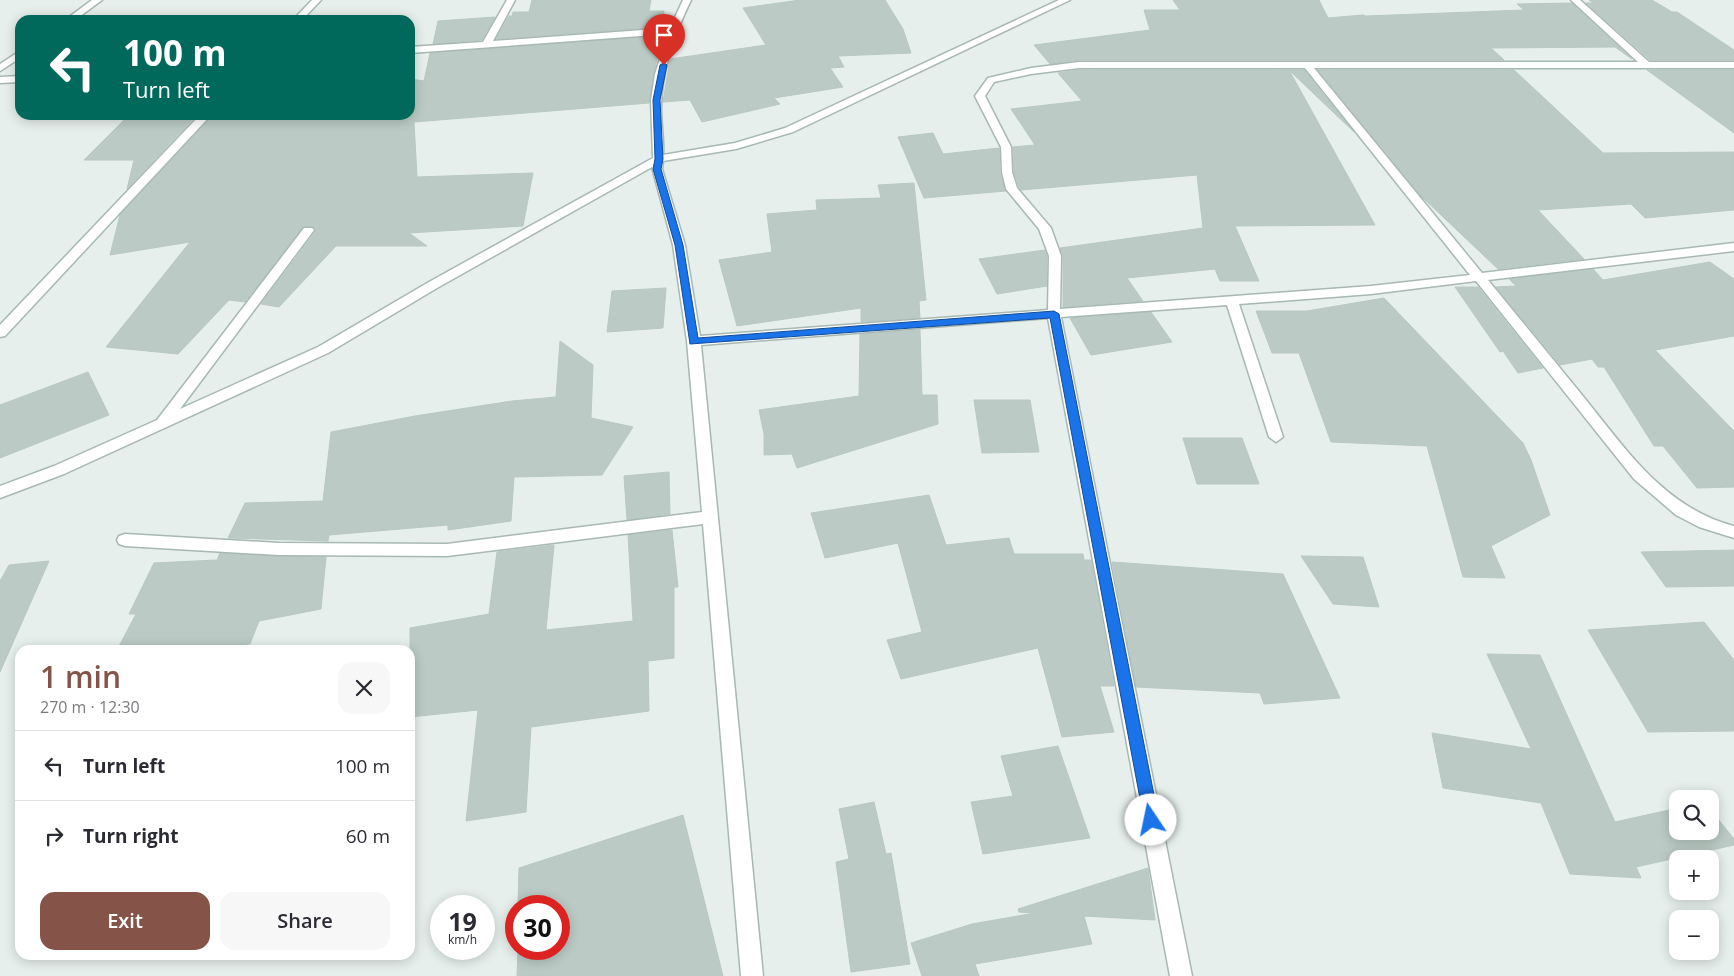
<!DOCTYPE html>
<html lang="en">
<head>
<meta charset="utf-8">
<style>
	body { margin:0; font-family:"Open Sans",sans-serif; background:#f7f7f7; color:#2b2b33; height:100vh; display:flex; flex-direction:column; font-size:19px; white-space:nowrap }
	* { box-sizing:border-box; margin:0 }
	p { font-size:16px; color:#7c7c81 }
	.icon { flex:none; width:28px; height:28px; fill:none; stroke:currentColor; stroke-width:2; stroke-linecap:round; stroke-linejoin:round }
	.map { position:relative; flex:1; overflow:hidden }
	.side { position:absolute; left:15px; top:645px; width:400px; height:315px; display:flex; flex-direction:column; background:#fff; border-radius:15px; box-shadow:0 2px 12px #0003 }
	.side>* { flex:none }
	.guide { position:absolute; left:15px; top:15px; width:400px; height:105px; border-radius:15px; box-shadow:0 2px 12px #0003; background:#00695c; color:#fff; overflow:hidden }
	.tools { position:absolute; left:1669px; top:790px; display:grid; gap:10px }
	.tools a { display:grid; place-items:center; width:50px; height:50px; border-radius:10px; background:#fff; box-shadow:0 2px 12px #0003; font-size:25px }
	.speed { position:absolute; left:430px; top:895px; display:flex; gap:10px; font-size:25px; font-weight:700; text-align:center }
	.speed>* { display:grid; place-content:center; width:65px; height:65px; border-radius:50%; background:#fff; box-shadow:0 2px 12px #0003; line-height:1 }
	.speed small { font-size:12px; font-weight:400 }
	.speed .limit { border:8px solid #d22; background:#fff; color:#111 }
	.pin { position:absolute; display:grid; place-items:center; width:42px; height:42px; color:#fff; margin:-51px -21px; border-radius:50% 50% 50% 0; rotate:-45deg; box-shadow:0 0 5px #0007 }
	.pin .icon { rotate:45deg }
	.me { position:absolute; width:55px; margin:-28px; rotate:349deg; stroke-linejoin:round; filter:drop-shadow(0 0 4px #0008) }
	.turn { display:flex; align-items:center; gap:18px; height:105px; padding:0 25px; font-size:22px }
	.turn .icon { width:65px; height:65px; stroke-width:2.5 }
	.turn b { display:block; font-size:35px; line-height:42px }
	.round { display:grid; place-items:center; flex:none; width:52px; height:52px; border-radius:15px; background:#f7f7f7 }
	.summary { display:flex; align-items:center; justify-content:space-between; height:85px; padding:0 25px }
	h1 { font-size:30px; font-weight:600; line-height:38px; color:#855347 }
	.primary-button { display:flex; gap:10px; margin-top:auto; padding:10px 25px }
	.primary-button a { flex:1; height:58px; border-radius:15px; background:#855347; color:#fff; font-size:20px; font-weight:600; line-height:58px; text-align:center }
	.primary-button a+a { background:#f7f7f7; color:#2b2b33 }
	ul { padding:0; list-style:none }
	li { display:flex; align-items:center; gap:15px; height:70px; padding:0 25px; border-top:1px solid #e1e1e2 }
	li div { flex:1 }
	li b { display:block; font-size:19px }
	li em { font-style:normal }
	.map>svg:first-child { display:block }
</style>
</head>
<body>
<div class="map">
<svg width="1734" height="976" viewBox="0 0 1734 976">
	<rect width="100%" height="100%" fill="#e6efeb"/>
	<!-- building -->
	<g fill="#bbcac4" stroke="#b8c9c2">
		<path d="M532 0H651L649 11H664L662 27 496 39 509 16H512L513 12H529Z"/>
		<path d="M800 0H885L903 29 911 53 838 56 844 67 830 68 843 87 774 98 780 104 702 122 690 100 678 101 677 98V101L663 102 670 59 766 45 743 8Z"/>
		<path d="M1173 0H1319L1328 18 1363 15 1366 16 1524 10 1517 4 1572 3 1632 59 1615 47 1491 48 1504 60H1079L1050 64 1034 45 1150 30 1144 10H1180Z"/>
		<path d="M1589 0H1652L1672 12H1677L1734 50V60H1650L1586 3H1593Z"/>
		<path d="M495 17 482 40 433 44 438 21Z"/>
		<path d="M661 36 649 103 414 122 417 177 533 173 523 226 409 233 427 246H336L279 307 261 304 316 231 313 227 304 226 245 302 229 300 178 354 106 347 190 242 110 255 120 215 213 115H410V79L424 81 430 53Z"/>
		<path d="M1079 70H1304L1354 132 1289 70 1375 225 1235 226 1259 281H1220L1215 269 1127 278 1143 301 1063 307V256L1060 248 1203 228 1197 175 1021 190 1019 187 1014 172 1013 147 1035 145 1011 109 1082 101 1058 73Z"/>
		<path d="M1318 70H1514L1603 153 1734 152V210L1645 218 1631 204 1538 210 1584 259 1498 269 1422 197Z"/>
		<path d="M1647 70H1734V133Z"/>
		<path d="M129 115H197L127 189 134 160H84Z"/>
		<path d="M933 133 943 154 999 148 1000 172 1006 191 924 198 898 137Z"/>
		<path d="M914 183 926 300 919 301 920 318 861 322V308L737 326 719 260 772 252 767 214 817 210 816 200 881 198 878 185Z"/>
		<path d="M1045 250 1047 256V286L997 294 979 259Z"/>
		<path d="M1710 262 1734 279V336L1655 350 1734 431V487L1697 488 1663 446H1654L1604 367H1598L1592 359 1560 365 1496 287 1516 286 1509 279 1593 269 1603 280Z"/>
		<path d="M1455 287H1478L1543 368 1518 373 1503 351 1500 352Z"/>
		<path d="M666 288 663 328 607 332 612 291Z"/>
		<path d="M1384 298 1523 443 1531 460 1550 515 1491 546 1505 578 1463 577 1427 446 1331 442 1299 353H1272L1256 311H1307Z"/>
		<path d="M1151 312 1172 342 1091 355 1070 318Z"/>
		<path d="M920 330 922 395H937L938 424 797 468 792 454 764 455V434L759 410 859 396 860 334Z"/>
		<path d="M560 341 593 365 591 418 633 427 602 475 514 477 511 521 448 530V525L329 535 328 541 228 538 245 503 323 501 331 432 415 416 512 401 556 397Z"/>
		<path d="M88 372 109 415 0 458V405Z"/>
		<path d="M974 400H1030L1039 452 982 453Z"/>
		<path d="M1183 438H1242L1259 484H1197Z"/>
		<path d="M669 472 670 514 627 520 624 476Z"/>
		<path d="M929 495 946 545 1009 538 1014 554H1083L1084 560H1091L1114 686H1100L1114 732 1062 737 1038 648 901 679 887 640 922 632 898 543 825 558 811 513Z"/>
		<path d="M672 530 678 587H674V658L648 661 649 711 531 727 526 812 466 821 478 710 410 717V628L489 614 497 552 554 545 546 630 633 621 628 535Z"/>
		<path d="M1734 550V586L1666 587 1641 552Z"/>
		<path d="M220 553 326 557 321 609 259 621 250 644 166 650H117L136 614H129L154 563 217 560Z"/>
		<path d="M1301 556 1363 557 1379 607 1333 604Z"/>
		<path d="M49 561 0 672V581L9 565Z"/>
		<path d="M1112 562 1283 574 1340 698 1264 704 1260 693 1136 687Z"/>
		<path d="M1704 622 1734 660V731L1648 732 1588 630Z"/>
		<path d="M1487 654 1540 655 1615 822 1678 808V831H1710V809L1734 839V845L1636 867 1641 878 1570 874 1541 803 1443 788 1432 733 1531 749Z"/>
		<path d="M1058 746 1090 838 983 854 971 802 1013 796 1001 756Z"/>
		<path d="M874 802 886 854 891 853 910 964 851 972 836 862 849 859 839 809Z"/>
		<path d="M683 815 723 976H517L518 949H559V906H518L519 868Z"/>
		<path d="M1148 868 1155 920 1084 916 1092 944 975 964 979 976H922L911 943 972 924 1035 913 1019 912 1018 909Z"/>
	</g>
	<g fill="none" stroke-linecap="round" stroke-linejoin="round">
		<!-- minor casing -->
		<g stroke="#a8b8b2" stroke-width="3">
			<g id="minor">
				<path d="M92 0H102L75 20H65Z"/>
				<path d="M312 0H321L302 20H293Z"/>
				<path d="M507 0H515L493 41 670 28 683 0H691C675 33 661 71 661 108 661 124 664 139 663 155L735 143 785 128 1059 0H1070L793 132 736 149 663 161 662 169 685 245 700 336 1048 310 1049 256 1039 229 1006 189 1002 172 1001 147 975 96 988 78 1031 68 1079 62H1638L1571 0H1580L1649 62H1734V68H1314L1482 273 1734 243V251L1488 280C1519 318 1550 356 1582 395 1625 448 1664 508 1734 526V538L1699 527 1676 515 1634 479 1476 281 1371 294 1239 304 1283 437 1276 442 1269 437 1227 305 1061 317 1192 976H1170L1048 318 701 345 763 976H741L703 524 447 556 279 555 125 546 119 544 117 540 119 536 125 534 279 543 447 544 702 512 687 341 673 245 652 167 437 288 328 353 64 474 0 498V486L54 466 157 420 304 228H312L314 230 180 409 318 347 429 282 653 158 651 100 655 74 668 34 410 53V47L483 42ZM1079 68H1305L1470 275 1371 286 1060 309 1061 256 1051 228 1017 188 1012 172 1011 147 985 96 994 82 1031 74Z"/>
				<path d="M20 51V58L0 71V64Z"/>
				<path d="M20 76V82L0 83V77Z"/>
				<path d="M200 115H211L5 336 0 337V325Z"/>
			</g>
		</g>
		<!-- minor -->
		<use href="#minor" fill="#fff" fill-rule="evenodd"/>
	</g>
	<!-- route -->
	<path fill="#1a73e8" stroke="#114b97" d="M664 63 667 65 660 100 663 159 661 169 683 245 698 338 1054 311 1059 314 1159 820 1156 825 1151 827 1146 825 1144 820 1050 318 690 344 675 245 653 169 655 159 653 100 660 65Z"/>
</svg>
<div class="tools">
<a><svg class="icon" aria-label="search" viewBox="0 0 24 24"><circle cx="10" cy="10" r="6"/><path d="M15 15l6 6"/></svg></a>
<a>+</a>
<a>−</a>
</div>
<div class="speed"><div>19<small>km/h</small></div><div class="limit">30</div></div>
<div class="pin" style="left:664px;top:65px;background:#d93025"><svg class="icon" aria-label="arrive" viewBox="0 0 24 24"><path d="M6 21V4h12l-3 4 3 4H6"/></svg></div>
<svg class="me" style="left:1151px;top:820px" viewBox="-20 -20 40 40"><circle r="19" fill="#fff"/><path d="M0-13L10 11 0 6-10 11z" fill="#1a73e8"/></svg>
<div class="guide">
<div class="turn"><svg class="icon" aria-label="left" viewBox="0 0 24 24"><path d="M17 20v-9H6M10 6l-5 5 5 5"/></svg><div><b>100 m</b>Turn left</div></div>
</div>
<section class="side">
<div class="summary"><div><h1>1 min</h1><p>270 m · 12:30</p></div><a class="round"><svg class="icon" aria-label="close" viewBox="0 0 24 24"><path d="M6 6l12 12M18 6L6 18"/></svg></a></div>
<ul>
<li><svg class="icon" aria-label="left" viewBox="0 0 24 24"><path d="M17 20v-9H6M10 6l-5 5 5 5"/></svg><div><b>Turn left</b></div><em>100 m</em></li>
<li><svg class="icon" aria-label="right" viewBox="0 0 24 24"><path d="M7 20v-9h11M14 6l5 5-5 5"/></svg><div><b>Turn right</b></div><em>60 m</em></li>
</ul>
<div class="primary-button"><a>Exit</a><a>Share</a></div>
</section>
</div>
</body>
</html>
